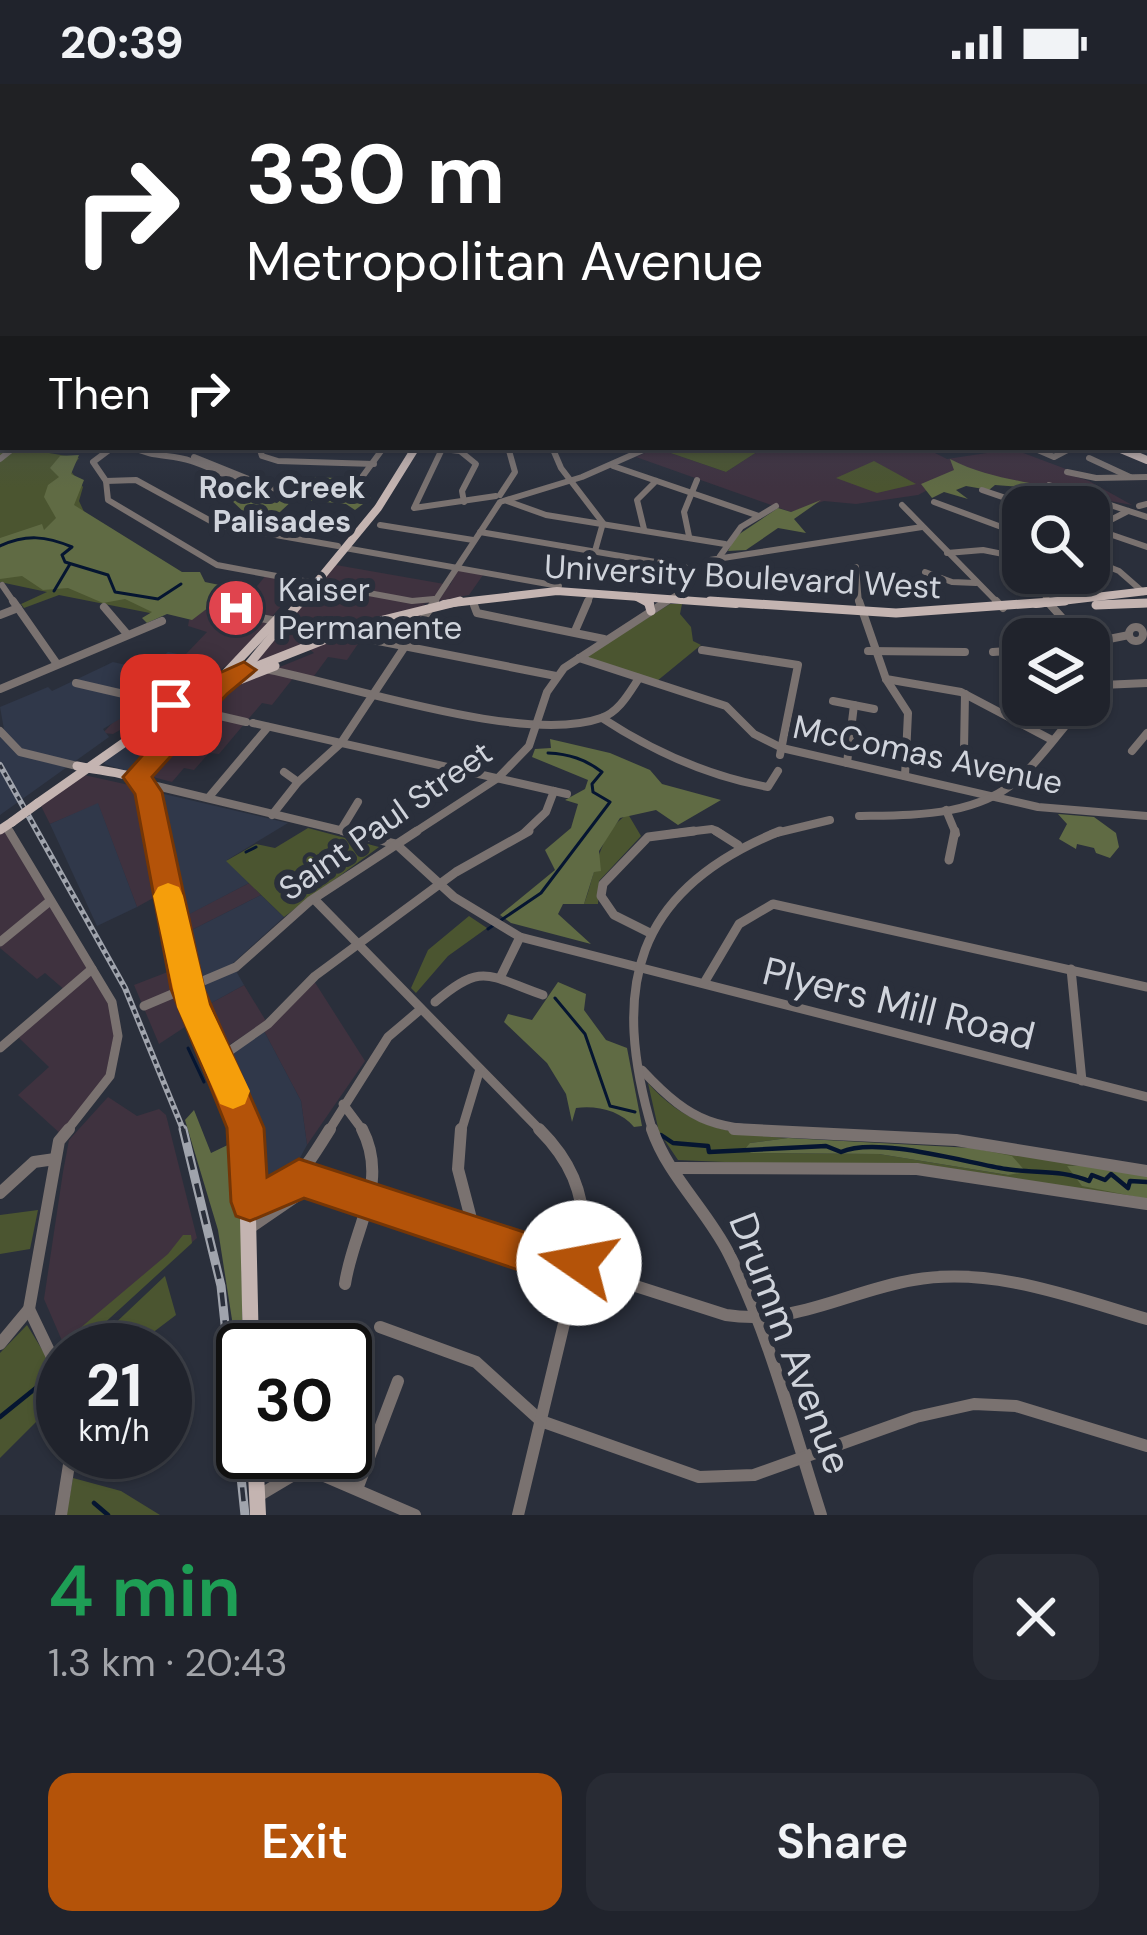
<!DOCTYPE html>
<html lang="en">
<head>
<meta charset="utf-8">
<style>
	body { margin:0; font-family:"DM Sans",sans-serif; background:#282b34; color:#f1f3f6; height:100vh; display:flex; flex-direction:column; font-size:45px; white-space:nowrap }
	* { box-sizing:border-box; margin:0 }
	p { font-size:39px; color:#a2a4a9 }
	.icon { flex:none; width:66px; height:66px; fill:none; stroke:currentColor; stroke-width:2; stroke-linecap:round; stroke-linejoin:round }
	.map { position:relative; height:1431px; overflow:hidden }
	.details { display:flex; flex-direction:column; background:#20232c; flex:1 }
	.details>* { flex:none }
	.guide { position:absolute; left:0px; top:0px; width:1149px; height:366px; box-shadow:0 3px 9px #0004,0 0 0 3px #3d4048; background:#202124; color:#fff; overflow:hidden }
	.controls { position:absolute; left:1002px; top:402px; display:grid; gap:24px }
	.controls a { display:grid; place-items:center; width:108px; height:108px; border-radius:24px; background:#20232c; box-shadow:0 3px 9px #0004,0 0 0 3px #3d4048; font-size:60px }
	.speed { position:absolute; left:36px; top:1239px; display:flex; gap:24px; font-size:60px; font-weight:700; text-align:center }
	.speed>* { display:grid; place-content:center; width:156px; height:156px; border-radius:50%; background:#20232c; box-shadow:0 3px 9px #0004,0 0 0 3px #3d4048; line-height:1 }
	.speed small { font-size:30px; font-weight:400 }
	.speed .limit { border:6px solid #111; border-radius:18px; background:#fff; color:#111 }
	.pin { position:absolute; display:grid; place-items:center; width:102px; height:102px; color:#fff; margin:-51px; border-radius:24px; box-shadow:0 6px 18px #0006 }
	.me { position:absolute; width:132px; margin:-66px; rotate:282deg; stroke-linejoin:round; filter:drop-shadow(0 0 9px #0008) }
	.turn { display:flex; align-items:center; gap:42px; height:252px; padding:0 48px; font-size:54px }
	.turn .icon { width:156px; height:156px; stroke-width:2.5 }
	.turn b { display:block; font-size:84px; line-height:102px }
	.then { display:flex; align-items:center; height:114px; padding:0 48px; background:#0003; gap:24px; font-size:45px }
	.round { display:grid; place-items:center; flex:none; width:126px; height:126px; border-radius:24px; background:#282b34 }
	.summary { display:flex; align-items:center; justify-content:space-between; height:204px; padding:0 48px }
	h1 { font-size:72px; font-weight:600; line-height:90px; color:#1e9e55 }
	.action { display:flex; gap:24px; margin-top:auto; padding:24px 48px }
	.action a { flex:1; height:138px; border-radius:24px; background:#b45309; color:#fff; font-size:48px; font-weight:600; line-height:138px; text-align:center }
	.action a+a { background:#282b34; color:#f1f3f6 }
	.status { display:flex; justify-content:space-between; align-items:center; height:84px; padding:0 60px; background:#20232c; direction:ltr }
	.status svg { height:33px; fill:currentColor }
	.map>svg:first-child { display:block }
</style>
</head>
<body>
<div class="status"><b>20:39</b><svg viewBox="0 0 49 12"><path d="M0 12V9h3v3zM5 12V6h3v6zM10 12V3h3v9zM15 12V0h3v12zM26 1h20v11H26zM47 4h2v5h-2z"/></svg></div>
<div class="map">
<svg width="1147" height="1431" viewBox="0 0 1147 1431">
	<rect width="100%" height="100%" fill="#2a2f3b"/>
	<!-- commercial -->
	<g fill="#3f323f">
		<path d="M336 481 450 501 458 485 483 491 469 511 423 520 431 523 404 562 362 554 347 576 328 573 311 596 294 593 272 621 262 619 219 670 209 669 194 686 184 684 172 698 149 692 155 675 218 608 314 569 307 563 245 586Z"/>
		<path d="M267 490 303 496 240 571 202 600 113 650 103 649 115 636 148 618 174 588 200 574 185 571 207 548 188 542 189 536 234 504 253 507Z"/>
		<path d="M84 691 138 703 146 718 164 808 137 823 98 720 50 740 41 722Z"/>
		<path d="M6 742 115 927 114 979 63 1052 18 1011 49 983 16 951 66 907 45 889 37 895 0 864V746Z"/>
		<path d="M249 799 261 811 182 851 179 835Z"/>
		<path d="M178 884 194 937 159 960 134 901Z"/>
		<path d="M314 897 365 977 307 1061 301 1017 264 947Z"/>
		<path d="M244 901 266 937 223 965 202 924Z"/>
		<path d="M108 1013 137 1032 159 1025 166 1031 197 1154 66 1266 44 1215 63 1088 69 1056Z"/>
	</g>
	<!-- built -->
	<g fill="#30384a">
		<path d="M168 568 201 575 187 591 173 588 148 618 103 645 109 653 0 731V648L5 651 0 623 48 603 52 607 113 578 148 586Z"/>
		<path d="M182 625 192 627 190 631 136 690 104 680 107 672Z"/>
		<path d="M160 709 288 739 227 776 249 799 182 834Z"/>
		<path d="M98 719 137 823 97 842 50 740Z"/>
		<path d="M261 811 284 833 232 880 244 901 202 924 182 851Z"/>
		<path d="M264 947 301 1017 307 1061 289 1094 262 1107 257 1105 247 1020 226 975Z"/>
	</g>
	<!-- education -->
	<path fill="#3f3240" d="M783 363H923L947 375 1013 365 1066 385 1067 390 1089 397 1132 421 988 395 966 386 918 411 856 420 824 417 791 428 636 373 656 364 726 388 760 366Z"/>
	<!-- green -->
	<g fill="#4b5530">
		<path d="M0 230 3 363H49V369L79 374 70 386 83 403 79 417 86 432 160 531 59 511 24 524 21 520 47 508 0 498Z"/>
		<path d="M783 363 760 366 726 388 656 364Z"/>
		<path d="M874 377 916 400 877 409 836 394Z"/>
		<path d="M670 520H682L680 530 691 543 693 557 701 561 657 597 583 574Z"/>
		<path d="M628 730 641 752 599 797 598 820H584C596 790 598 748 628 730Z"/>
		<path d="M308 744 379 763 284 833 226 777 256 760 275 764Z"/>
		<path d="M469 832 487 844 448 872 416 909 411 904 428 866Z"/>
		<path d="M648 999C688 1044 730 1050 788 1054L750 1059 751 1069 879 1070 1008 1091 972 1064 1087 1081 1067 1082 1147 1115 970 1089 678 1076 659 1048Z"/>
		<path d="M38 1126 30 1165 0 1170V1131Z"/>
		<path d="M183 1151H191L192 1159 75 1266 63 1268 61 1262 72 1251 168 1170Z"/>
		<path d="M165 1192 176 1231 139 1259 137 1266H87Z"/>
		<path d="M27 1241 46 1272 56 1318 0 1374V1269Z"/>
		<path d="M73 1394 121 1407 160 1431H66Z"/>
	</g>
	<!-- forest -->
	<g fill="#606b44">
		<path d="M79 371 71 390 84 396 74 421 182 488H200L205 498 234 504 192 536 167 530 147 539 142 534 152 528 125 515 103 519 68 504 43 506 22 492 0 495V454L42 440 44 446 56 434 44 413 48 401 59 393 50 384 60 372Z"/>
		<path d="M950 375C992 397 1030 395 1071 411L1065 419 1046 405 995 401 989 406 966 402 956 406 968 415 944 408 932 414 921 400 954 386Z"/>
		<path d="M312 393 336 394 332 400 365 408 371 414 355 426 346 420 294 415 267 440 248 432 229 414 232 410 277 419Z"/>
		<path d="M821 416 794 435 806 449 778 444 746 466 728 467 735 453 778 424 791 428Z"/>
		<path d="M550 655 610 669 650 686 662 700 721 716 678 741 656 726 620 734 599 767 601 787 594 788 584 820H563L558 830 591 860 511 839 500 831 555 786 545 766 571 744 578 720 565 716 585 705 588 696 532 673 535 665 551 664Z"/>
		<path d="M1058 730 1094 733 1116 749 1119 763 1110 774 1096 769 1094 764 1077 760 1076 765 1059 755 1067 740Z"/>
		<path d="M558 898 586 910 584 926 606 956 627 964 642 1042 634 1043C621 1027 597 1021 576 1024L572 1038 566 1010 547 979 504 938 508 930 532 936Z"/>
		<path d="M194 1026 211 1069 236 1057 230 1103 241 1111 243 1306 218 1146 185 1036Z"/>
		<path d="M788 1054 972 1064 1012 1072 1026 1088 1008 1091 879 1070 751 1069 745 1065 750 1059Z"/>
		<path d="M1087 1081 1147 1090V1115L1082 1102 1067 1082Z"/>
	</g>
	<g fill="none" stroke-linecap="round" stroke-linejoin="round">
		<!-- stream-far1 -->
		<g stroke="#051531" stroke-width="3">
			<path d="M291 406H309"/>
			<path d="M309 406 322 415 341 411 363 416"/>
			<path d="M0 462C26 450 46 452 72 463L62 471 65 478 108 491 115 508 158 515 181 500"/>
			<path d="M54 507 70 480"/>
			<path d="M246 768 256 763"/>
			<path d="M488 845 541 809 610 718 593 708 592 700 602 688C585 675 569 670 548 669"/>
			<path d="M555 914 585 950 610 1022 635 1028"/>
			<path d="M188 964 204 998"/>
		</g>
		<!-- stream -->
		<g stroke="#051531" stroke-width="4.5">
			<path d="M661 1051 673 1059 708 1062 709 1068 826 1062 841 1068C877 1052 967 1079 1006 1085 1036 1090 1061 1085 1089 1097L1092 1091 1105 1096 1111 1090 1128 1104 1130 1097 1147 1098"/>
			<path d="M0 1333 52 1291"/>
			<path d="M94 1419 108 1431"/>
		</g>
		<!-- minor-far3 -->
		<g stroke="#7a7270" stroke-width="6">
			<path d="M113 363 93 378 106 397 108 416 217 481 412 517 434 515"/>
			<path d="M133 363C152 374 171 370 191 377 225 388 250 408 287 404"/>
			<path d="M145 363 161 370"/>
			<path d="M259 363 262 372 278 377 374 380"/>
			<path d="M443 363 414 424 496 412"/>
			<path d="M552 363 561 384 603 439 595 467"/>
			<path d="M1031 363 1054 373 1073 363"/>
			<path d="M443 365 460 367 476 380 462 407 464 418"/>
			<path d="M194 373 251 396"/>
			<path d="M1089 374 1130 393"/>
			<path d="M0 375 15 363"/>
			<path d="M613 382 759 432"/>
			<path d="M1067 388 1096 394 1147 393"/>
			<path d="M106 397 136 396 218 441 338 462"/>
			<path d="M357 400 384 363"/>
			<path d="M1049 401 1147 433"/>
			<path d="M982 406 1032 423"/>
			<path d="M500 411 515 388 508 363"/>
			<path d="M507 417 546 431 725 460"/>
			<path d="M934 418 1023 451"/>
			<path d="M902 421 999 520"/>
			<path d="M1139 422 1147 420"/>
			<path d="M380 441 473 456"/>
			<path d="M1089 443 1147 463"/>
			<path d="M1095 444 1128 427"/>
			<path d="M644 445 637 416 656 397"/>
			<path d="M480 448 685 483"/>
			<path d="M689 452 684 428 697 396"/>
			<path d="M345 464 559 502"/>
			<path d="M947 469 983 466 1023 474"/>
			<path d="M720 472 741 443 776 422"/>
			<path d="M1089 475 1119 487 1143 508"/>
			<path d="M710 476 922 443"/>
			<path d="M856 483 859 520"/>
			<path d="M925 488 952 498 976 499"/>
			<path d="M1035 489 1049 520"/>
			<path d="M2 501 15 520"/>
			<path d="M433 520 500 418 582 393 650 363"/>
			<path d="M587 520 591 511"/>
			<path d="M662 520 675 512"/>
		</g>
		<!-- minor-far2 -->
		<g stroke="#7a7270" stroke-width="8">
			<path d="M13 517 57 580"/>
			<path d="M859 517 886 595 908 629 905 692"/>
			<path d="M996 517 1003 524"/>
			<path d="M1047 517 1081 555"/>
			<path d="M474 521 477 529 604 555"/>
			<path d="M104 523 127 550"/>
			<path d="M0 531 18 524"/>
			<path d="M251 532 556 592"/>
			<circle cx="1136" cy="550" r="7"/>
			<path d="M575 547 588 517"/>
			<path d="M1089 559 1129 551"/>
			<path d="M1089 564 1102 590 1089 615"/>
			<path d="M702 566 798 581 780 671"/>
			<path d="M868 567 965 568"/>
			<path d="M993 568 1023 566"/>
			<path d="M579 574 726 622 754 650 782 664 1038 723 1147 732"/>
			<path d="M270 586C351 602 526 661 601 634 619 628 629 609 639 594"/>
			<path d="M886 595 961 608 1052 656"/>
			<path d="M76 599 171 621"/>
			<path d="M1102 601 1147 599"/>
			<path d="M0 605 162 537"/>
			<path d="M833 617 874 625"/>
			<path d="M1065 621 1077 627"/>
			<path d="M194 626 246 638"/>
			<path d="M602 634C654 668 707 692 768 703L778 687"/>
			<path d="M253 639 567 710"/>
			<path d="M0 647 20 668 77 682"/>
			<path d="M964 666 965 610"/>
			<path d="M1132 667 1147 649"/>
			<path d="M847 679 854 621"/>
			<path d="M284 688 298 698"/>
			<path d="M133 697 216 607"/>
			<path d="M144 699 356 750"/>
			<path d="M209 713 268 643"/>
			<path d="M946 726 956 750"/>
			<path d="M272 731 298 698 341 659 435 517"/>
			<path d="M859 732C914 731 978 733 1021 693 1044 671 1062 644 1083 621"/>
			<path d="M6 742 11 750"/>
			<path d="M341 746 358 718"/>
			<path d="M412 750 498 694 529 662 547 608 564 584 667 517"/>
			<path d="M523 750 546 728 554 707"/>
			<path d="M670 750 712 745 721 750"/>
			<path d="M772 750 830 736"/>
		</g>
		<!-- minor-far1 -->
		<g stroke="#7a7270" stroke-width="9">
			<path d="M9 747 112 918 118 952 110 992 66 1048"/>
			<path d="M343 747 396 760 454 813 520 853 1147 1013"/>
			<path d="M716 747 738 761"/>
			<path d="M949 776 955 747"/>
			<path d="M314 815 542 1048"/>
			<path d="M648 848 614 831 601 812 603 800 648 753 694 747"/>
			<path d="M0 858 50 817"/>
			<path d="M1071 885 1082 997"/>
			<path d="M500 894 520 853"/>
			<path d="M704 899 739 840 773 820 1147 903"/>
			<path d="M435 918C483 877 488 892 543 911"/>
			<path d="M144 922 236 883 310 817 417 747"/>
			<path d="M0 964 92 885"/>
			<path d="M218 975 268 940 315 892 456 788 529 747"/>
			<path d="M642 986C696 1044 718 1044 794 1048"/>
			<path d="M343 1020 364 1048"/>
			<path d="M328 1048 388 953 421 925"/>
			<path d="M461 1048 480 985"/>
			<path d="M653 1048C610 904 633 806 780 747"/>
		</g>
		<!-- minor -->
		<g stroke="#7a7270" stroke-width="12">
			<path d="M461 1045 458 1085 475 1150"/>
			<path d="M652 1045C668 1092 707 1126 729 1170 770 1252 793 1344 821 1431"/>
			<path d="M734 1045 956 1056 1147 1087"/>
			<path d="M675 1084 917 1085 1147 1120"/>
			<path d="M299 1094 726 1231C795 1242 848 1207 913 1196 992 1182 1072 1213 1147 1235"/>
			<path d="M0 1109 34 1078 55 1075"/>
			<path d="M250 1118C297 1101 304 1086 330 1045"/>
			<path d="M251 1143 305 1106 320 1103"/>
			<path d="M345 1200C353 1145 390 1099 362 1045"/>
			<path d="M29 1225 63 1296"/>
			<path d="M380 1243 476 1278 541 1337 699 1393 754 1391 916 1333 974 1320 1016 1322 1147 1362"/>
			<path d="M0 1260 29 1225 59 1057 69 1045"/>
			<path d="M357 1405 398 1297"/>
			<path d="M258 1412 295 1390 315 1388 415 1431"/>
			<path d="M61 1431 71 1368"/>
			<path d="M518 1431 585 1152C583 1107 571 1077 539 1045"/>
		</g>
		<!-- major-far3 -->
		<g stroke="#c4b4b1" stroke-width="8">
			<path d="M1116 363 1147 376"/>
			<path d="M637 513 650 520"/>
			<path d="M299 520 378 424 416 363"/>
			<path d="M444 520 557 507 736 520"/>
			<path d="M1036 520 1147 507"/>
			<path d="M1116 520 1147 519"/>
		</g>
		<!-- major-far2 -->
		<g stroke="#c4b4b1" stroke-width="9">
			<path d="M648 517 651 527"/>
			<path d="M710 517 896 529 1065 517"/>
			<path d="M1096 521 1147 519"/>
			<path d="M246 584 301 517"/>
			<path d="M226 589 279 533"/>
			<path d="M207 602 359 542 460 517"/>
			<path d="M219 604 275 582"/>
			<path d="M77 682C140 694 144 684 157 750"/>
			<path d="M38 719 155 637 216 605"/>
			<path d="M0 746 12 738"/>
		</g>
		<!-- major-far1 -->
		<path stroke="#c4b4b1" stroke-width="12" d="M156 747 187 905 246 1048"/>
		<!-- major -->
		<g stroke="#c4b4b1" stroke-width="16">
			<path d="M246 1045 251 1266"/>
			<path d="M255 1368 258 1431"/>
		</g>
		<!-- rail-far1 casing -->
		<g stroke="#a0a4ad" stroke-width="6">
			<path id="rail-far1" d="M0 681 125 904 184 1048"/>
		</g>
		<!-- rail casing -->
		<g stroke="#a0a4ad" stroke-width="9">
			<path id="rail" d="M183 1045 221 1202 245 1431"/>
		</g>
		<!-- rail-far1 -->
		<use href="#rail-far1" stroke="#2a2f3b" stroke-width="3" stroke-dasharray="4.5" stroke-linecap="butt"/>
		<!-- rail -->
		<use href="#rail" stroke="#2a2f3b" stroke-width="4.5" stroke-dasharray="14" stroke-linecap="butt"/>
		<!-- major-bridge -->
		<path stroke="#c4b4b1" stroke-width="9" d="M12 738 38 719"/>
	</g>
	<!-- sky -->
	<linearGradient id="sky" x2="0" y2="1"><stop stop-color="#171a20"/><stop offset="0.5" stop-color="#444d60"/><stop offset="1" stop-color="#444d60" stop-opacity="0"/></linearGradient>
	<rect width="1147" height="404" fill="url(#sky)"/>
	<!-- route -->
	<path fill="#b45309" stroke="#753606" stroke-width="3" d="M244 578 256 586 227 610 152 693 162 708 204 905 264 1044 267 1093 299 1075 570 1163 579 1159 594 1165 599 1179 592 1200 578 1206 304 1114 250 1137 236 1132 231 1118 227 1044 171 905 135 710 123 693 185 624 162 627 158 621 162 615Z"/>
	<!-- slow -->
	<path fill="#f59e0b" d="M168 799 179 803 183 812 209 921 250 1007 245 1020 233 1025 220 1020 177 923 153 812 158 803Z"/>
	<!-- icons -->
	<defs>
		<g id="hospital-disc" transform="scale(3)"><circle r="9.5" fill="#e0444e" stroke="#2a2f3b"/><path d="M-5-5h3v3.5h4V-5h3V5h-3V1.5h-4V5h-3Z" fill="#fff"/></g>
	</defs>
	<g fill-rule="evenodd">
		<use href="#hospital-disc" x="236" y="524"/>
	</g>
	<g text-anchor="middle" stroke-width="12" stroke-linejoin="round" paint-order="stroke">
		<!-- far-neighbourhood labels -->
		<g font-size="30" font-weight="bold" fill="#d0d4dc" stroke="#2a2f3b">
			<text x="282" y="414">Rock Creek<tspan x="282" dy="34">Palisades</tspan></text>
		</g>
		<!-- street labels -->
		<g font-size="33" fill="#d0d4dc" stroke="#2a2f3b">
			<text transform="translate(743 492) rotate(3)" y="12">University Boulevard West</text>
			<text transform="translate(928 670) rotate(12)" y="12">McComas Avenue</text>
			<text transform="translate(385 736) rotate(-35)" y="12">Saint Paul Street</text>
		</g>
		<!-- poi labels -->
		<g font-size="33" fill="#d0d4dc" stroke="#2a2f3b" text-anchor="start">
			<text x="278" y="517">Kaiser<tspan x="278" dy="38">Permanente</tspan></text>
		</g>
		<!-- near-street labels -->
		<g font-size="39" fill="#d0d4dc" stroke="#2a2f3b">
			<text transform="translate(899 919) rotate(14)" y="14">Plyers Mill Road</text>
			<text transform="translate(791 1259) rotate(69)" y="14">Drumm Avenue</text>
		</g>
	</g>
</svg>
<div class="controls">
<a><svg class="icon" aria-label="search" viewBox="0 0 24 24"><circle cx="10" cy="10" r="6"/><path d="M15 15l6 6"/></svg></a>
<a><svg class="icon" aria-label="layers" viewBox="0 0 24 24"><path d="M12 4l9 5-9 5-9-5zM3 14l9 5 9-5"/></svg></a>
</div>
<div class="speed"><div>21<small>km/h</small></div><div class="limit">30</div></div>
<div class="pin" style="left:171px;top:621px;background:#d93025"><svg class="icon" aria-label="arrive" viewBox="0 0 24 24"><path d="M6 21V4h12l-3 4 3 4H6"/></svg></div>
<svg class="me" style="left:579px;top:1179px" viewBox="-20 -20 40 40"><circle r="19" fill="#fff"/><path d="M0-13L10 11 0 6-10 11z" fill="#b45309"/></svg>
<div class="guide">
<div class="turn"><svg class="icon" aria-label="right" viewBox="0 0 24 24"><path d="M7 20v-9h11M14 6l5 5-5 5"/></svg><div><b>330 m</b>Metropolitan Avenue</div></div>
<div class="then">Then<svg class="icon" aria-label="right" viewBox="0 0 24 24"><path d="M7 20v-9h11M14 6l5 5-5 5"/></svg></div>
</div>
</div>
<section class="details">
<div class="summary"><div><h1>4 min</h1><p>1.3 km · 20:43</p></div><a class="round"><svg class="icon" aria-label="close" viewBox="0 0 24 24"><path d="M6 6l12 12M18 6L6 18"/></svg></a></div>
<div class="action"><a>Exit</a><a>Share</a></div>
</section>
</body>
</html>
